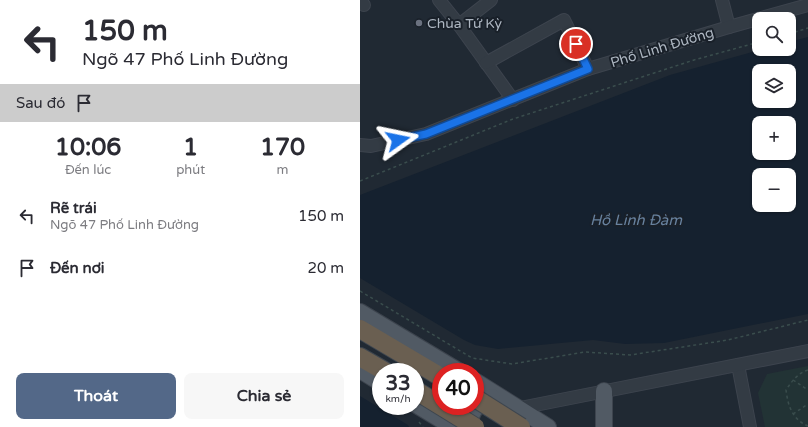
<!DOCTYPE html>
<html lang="vi">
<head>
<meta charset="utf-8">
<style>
	body { margin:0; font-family:"Varela Round",sans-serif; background:#f7f7f7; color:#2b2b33; height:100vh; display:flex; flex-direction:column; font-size:15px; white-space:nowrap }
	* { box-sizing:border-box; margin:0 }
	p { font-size:13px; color:#7c7c81 }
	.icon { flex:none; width:22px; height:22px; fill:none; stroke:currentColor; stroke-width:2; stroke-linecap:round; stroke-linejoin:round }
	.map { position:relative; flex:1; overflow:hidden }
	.sheet { display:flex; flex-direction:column; background:#fff; width:360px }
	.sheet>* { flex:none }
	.banner { background:#fff; color:#2b2b33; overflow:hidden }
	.fabs { position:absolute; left:392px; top:12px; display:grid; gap:8px }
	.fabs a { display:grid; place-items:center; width:44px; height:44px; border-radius:8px; background:#fff; box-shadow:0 1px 3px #0004; font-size:20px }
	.speed { position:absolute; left:12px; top:363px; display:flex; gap:8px; font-size:20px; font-weight:700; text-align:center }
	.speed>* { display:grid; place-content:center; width:52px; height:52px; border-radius:50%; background:#fff; box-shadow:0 1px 3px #0004; line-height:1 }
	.speed small { font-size:10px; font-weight:400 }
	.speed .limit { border:6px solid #d22; background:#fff; color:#111 }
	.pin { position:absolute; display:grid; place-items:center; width:34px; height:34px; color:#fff; margin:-17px; border:2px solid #fff; border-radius:50%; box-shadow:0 1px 4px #0007 }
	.me { position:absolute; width:44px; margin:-22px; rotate:78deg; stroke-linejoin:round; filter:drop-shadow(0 0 3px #0008) }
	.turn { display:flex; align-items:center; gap:14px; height:84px; padding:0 16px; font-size:18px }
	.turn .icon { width:52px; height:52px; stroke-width:2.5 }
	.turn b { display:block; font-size:28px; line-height:34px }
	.then { display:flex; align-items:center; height:38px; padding:0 16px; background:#0003; gap:8px; font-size:15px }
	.eta { display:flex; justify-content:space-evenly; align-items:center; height:68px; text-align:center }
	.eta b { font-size:24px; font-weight:700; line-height:28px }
	.cta { display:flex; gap:8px; margin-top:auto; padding:8px 16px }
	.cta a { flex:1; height:46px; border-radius:8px; background:#536888; color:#fff; font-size:16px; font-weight:700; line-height:46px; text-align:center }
	.cta a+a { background:#f7f7f7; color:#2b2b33 }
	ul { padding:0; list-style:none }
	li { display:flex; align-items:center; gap:12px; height:52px; padding:0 16px }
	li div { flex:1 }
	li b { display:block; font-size:15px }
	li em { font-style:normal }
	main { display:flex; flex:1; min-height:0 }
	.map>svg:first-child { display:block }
</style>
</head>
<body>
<main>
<section class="sheet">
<div class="banner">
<div class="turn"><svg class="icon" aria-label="left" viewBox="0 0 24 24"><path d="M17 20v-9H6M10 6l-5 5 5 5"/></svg><div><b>150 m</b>Ngõ 47 Phố Linh Đường</div></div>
<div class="then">Sau đó<svg class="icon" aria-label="arrive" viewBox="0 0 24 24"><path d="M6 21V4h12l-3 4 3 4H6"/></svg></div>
</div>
<div class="eta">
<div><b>10:06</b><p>Đến lúc</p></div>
<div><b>1</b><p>phút</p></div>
<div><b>170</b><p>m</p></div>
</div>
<ul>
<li><svg class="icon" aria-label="left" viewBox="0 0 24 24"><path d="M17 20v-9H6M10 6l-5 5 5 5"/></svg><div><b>Rẽ trái</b><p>Ngõ 47 Phố Linh Đường</p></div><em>150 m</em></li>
<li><svg class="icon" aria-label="arrive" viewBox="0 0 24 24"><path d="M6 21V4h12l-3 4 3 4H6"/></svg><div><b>Đến nơi</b></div><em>20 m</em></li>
</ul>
<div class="cta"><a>Thoát</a><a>Chia sẻ</a></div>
</section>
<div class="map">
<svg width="448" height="427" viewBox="0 0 448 427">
	<rect width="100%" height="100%" fill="#202933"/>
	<!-- green -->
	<path fill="#223335" d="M448 366V427H405L398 393 407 374Z"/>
	<!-- water -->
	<g fill="#15212f" fill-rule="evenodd">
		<path d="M448 37V314L304 343 265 344 233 340 138 349 115 345 104 340 0 278V195L310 75 403 49H429V42ZM399 71H429V101H399ZM399 123H429V153H399ZM399 175H429V205H399Z"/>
		<path d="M0 396 48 425 49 427H0Z"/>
	</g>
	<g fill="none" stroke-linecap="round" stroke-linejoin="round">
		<!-- minor casing -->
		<g stroke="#3d444e" stroke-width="14">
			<g id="minor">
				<path d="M79 0 99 25 153 100"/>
				<path d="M362 0 369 27"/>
				<path d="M0 1 4 5"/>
				<path d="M99 25 131 0"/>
				<path d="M126 63 204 20 228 69"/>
				<path d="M0 145 11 146 66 134 228 69 369 27 448 5"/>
				<path d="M378 365 390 427"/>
				<path d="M160 408 448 351"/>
			</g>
		</g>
		<!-- major casing -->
		<g stroke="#3d444e" stroke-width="18">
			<g id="major">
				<path d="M0 312 100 372"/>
				<path d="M0 370 21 383"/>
				<path d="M115 381 188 427"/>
				<path d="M244 391V427"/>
				<path d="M55 404 93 427"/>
				<path d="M109 427C110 413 118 400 132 397"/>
			</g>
		</g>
		<!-- highway casing -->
		<g stroke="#3e464f" stroke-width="20">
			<g id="highway">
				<path d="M0 329 81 377"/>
				<path d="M0 357 26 372"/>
			</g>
		</g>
		<!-- path -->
		<g stroke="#3a4d4d" stroke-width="1.5" stroke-dasharray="3 3" stroke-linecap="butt">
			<path d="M429 34 448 28"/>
			<path d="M0 181 153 119 334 60 399 42"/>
			<path d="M0 291 112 358 152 364 225 352 270 355 368 340 448 320"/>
			<path d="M448 370C438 373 432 381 426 390 428 406 432 419 448 426"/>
			<path d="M433 380 448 390"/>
			<path d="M37 406 45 412"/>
			<path d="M433 414 448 404"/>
			<path d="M59 422 63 427"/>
		</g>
		<!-- minor -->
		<use href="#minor" stroke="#333b44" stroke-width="12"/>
		<!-- major -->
		<use href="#major" stroke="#515a64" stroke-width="16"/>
		<!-- highway -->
		<use href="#highway" stroke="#6a5f51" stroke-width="18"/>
		<!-- highway-bridge casing -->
		<g stroke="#3e464f" stroke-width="20" stroke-linecap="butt">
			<g id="highway-bridge">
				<path d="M55 390 115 427"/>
				<path d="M115 398 161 427"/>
			</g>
		</g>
		<!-- highway-bridge -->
		<use href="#highway-bridge" stroke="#6a5f51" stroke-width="18"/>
	</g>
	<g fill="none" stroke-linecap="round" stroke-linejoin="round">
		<!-- route casing -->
		<g stroke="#114b97" stroke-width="10">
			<path id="route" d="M38 140 66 134 228 69 216 44"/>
		</g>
		<!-- route -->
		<use href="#route" stroke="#1a73e8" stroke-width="7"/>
	</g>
	<!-- markers -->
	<circle fill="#6b7280" stroke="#192029" stroke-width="1.5" cx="59" cy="23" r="4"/>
	<g text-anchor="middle" stroke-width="4" stroke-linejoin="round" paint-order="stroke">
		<!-- poi labels -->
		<g font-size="14" fill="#adb6c1" stroke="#192029" text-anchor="start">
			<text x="67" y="28">Chùa Tứ Kỳ</text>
		</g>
		<!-- street labels -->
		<g font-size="14" fill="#adb6c1" stroke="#192029">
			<text transform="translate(302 47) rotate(-17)" y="5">Phố Linh Đường</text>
		</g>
		<!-- water labels -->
		<g font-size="15" font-style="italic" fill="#68829f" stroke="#192029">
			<text x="276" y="225">Hồ Linh Đàm</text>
		</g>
	</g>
</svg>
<div class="fabs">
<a><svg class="icon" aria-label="search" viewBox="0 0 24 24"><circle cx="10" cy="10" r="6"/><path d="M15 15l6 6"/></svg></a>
<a><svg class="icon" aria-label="layers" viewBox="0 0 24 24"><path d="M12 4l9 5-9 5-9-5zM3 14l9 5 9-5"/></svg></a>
<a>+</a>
<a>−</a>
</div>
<div class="speed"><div>33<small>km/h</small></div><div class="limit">40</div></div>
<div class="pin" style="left:216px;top:44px;background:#d93025"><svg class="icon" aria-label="arrive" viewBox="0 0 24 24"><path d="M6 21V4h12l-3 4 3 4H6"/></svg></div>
<svg class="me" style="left:38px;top:140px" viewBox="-20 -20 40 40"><path d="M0-17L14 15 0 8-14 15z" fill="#1a73e8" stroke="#fff" stroke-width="4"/></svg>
</div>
</main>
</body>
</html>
